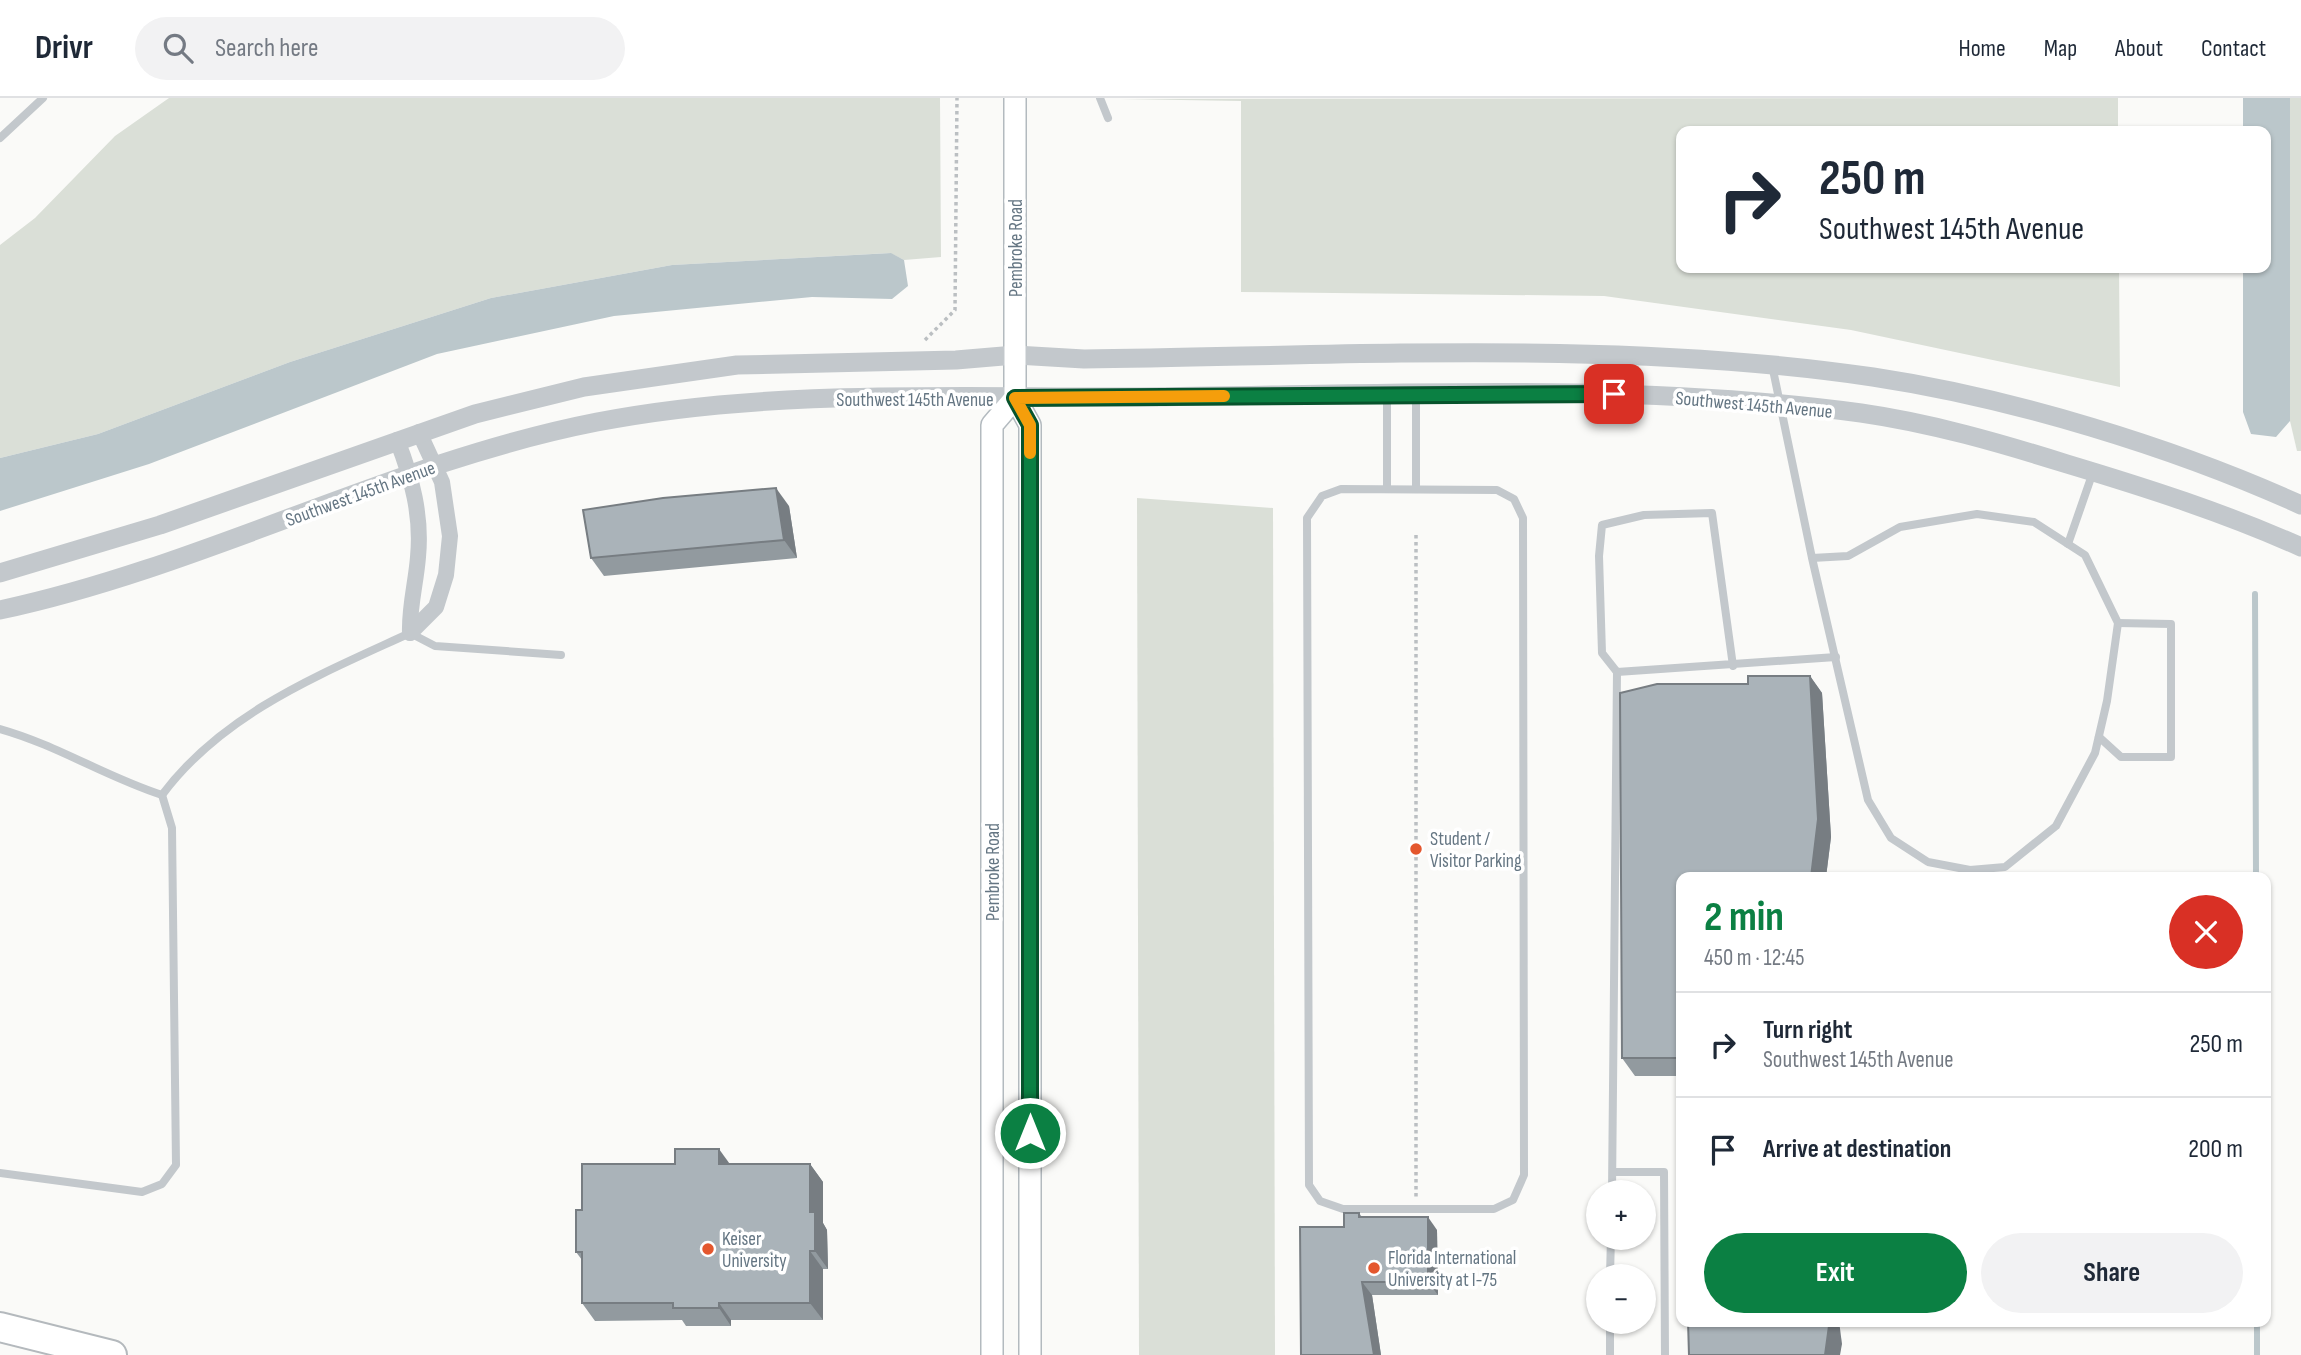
<!DOCTYPE html>
<html lang="en">
<head>
<meta charset="utf-8">
<style>
	body { margin:0; font-family:"Sofia Sans Condensed",sans-serif; background:#f2f2f3; color:#1f2937; height:100vh; display:flex; flex-direction:column; font-size:26px; white-space:nowrap }
	* { box-sizing:border-box; margin:0 }
	p { font-size:23px; color:#747a83 }
	.icon { flex:none; width:38px; height:38px; fill:none; stroke:currentColor; stroke-width:2; stroke-linecap:round; stroke-linejoin:round }
	.map { position:relative; flex:1; overflow:hidden }
	.drawer { position:absolute; left:1676px; top:774px; width:595px; height:455px; display:flex; flex-direction:column; background:#fff; border-radius:14px; box-shadow:0 2px 5px #0004 }
	.drawer>* { flex:none }
	.banner { position:absolute; left:1676px; top:28px; width:595px; height:147px; border-radius:14px; box-shadow:0 2px 5px #0004; background:#fff; color:#1f2937; overflow:hidden }
	.fabs { position:absolute; left:1586px; top:1082px; display:grid; gap:14px }
	.fabs a { display:grid; place-items:center; width:70px; height:70px; border-radius:50%; background:#fff; box-shadow:0 2px 5px #0004; font-size:35px }
	.pin { position:absolute; display:grid; place-items:center; width:60px; height:60px; color:#fff; margin:-30px; border-radius:14px; box-shadow:0 4px 10px #0006 }
	.me { position:absolute; width:77px; margin:-38px; rotate:0deg; stroke-linejoin:round; filter:drop-shadow(0 0 5px #0008) }
	.turn { display:flex; align-items:center; gap:24px; height:147px; padding:0 28px; font-size:32px }
	.turn .icon { width:91px; height:91px; stroke-width:2.5 }
	.turn b { display:block; font-size:49px; line-height:60px }
	.round { display:grid; place-items:center; flex:none; width:74px; height:74px; border-radius:37px; background:#f2f2f3 }
	.overview { display:flex; align-items:center; justify-content:space-between; height:119px; padding:0 28px }
	h1 { font-size:42px; font-weight:700; line-height:52px; color:#0b8043 }
	.button { display:flex; gap:14px; margin-top:auto; padding:14px 28px }
	.button a { flex:1; height:80px; border-radius:42px; background:#0b8043; color:#fff; font-size:28px; font-weight:700; line-height:80px; text-align:center }
	.button a+a { background:#f2f2f3; color:#1f2937 }
	ul { padding:0; list-style:none }
	li { display:flex; align-items:center; gap:21px; height:105px; padding:0 28px; border-top:2px solid #e0e1e3 }
	li div { flex:1 }
	li b { display:block; font-size:26px }
	li em { font-style:normal }
	header { display:flex; align-items:center; gap:42px; box-sizing:border-box; height:98px; padding:0 35px; background:#fff; border-bottom:2px solid #e0e1e3 }
	header strong { font-size:33px }
	nav { display:flex; gap:38px; margin-inline-start:auto; font-size:24px }
	.search { width:490px; height:63px; background:#f2f2f3; display:flex; align-items:center; gap:18px; box-sizing:border-box; padding:0 24px; border-radius:38px; color:#747a83; font-size:26px }
	.map>svg:first-child { display:block }
</style>
</head>
<body>
<header>
<strong>Drivr</strong>
<div class="search"><svg class="icon" aria-label="search" viewBox="0 0 24 24"><circle cx="10" cy="10" r="6"/><path d="M15 15l6 6"/></svg>Search here</div>
<nav><a>Home</a><a>Map</a><a>About</a><a>Contact</a></nav>
</header>
<div class="map">
<svg width="2301" height="1257" viewBox="0 0 2301 1257">
	<rect width="100%" height="100%" fill="#fafaf8"/>
	<!-- green -->
	<g fill="#dadfd7">
		<path d="M169 0H940L941 159 904 162 890 155 672 167 491 200 290 264 98 336 0 360V147L35 120 115 38Z"/>
		<path d="M2118 0V33H1682V170H2119L2120 289 1851 232 1604 198 1241 194V3L1120 1Z"/>
		<path d="M2290 0H2301V353H2297L2290 323Z"/>
		<path d="M1137 400 1273 410 1275 1257H1139Z"/>
	</g>
	<!-- water -->
	<g fill="#bbc7cb">
		<path d="M2243 0H2290V323L2276 339 2251 336 2243 314V170H2266V33H2243Z"/>
		<path d="M891 155 904 162 908 188 892 201 812 199 614 218 437 256 149 366 0 413V360L98 336 290 264 491 200 672 167Z"/>
	</g>
	<g fill="none" stroke-linecap="round" stroke-linejoin="round">
		<!-- stream -->
		<g stroke="#bbc7cb" stroke-width="6">
			<path d="M2255 496 2256 779"/>
			<path d="M2257 1223V1257"/>
		</g>
		<!-- secondary casing -->
		<g stroke="#b3babf" stroke-width="24">
			<g id="secondary">
				<path d="M1015 0V300L1030 327V1257"/>
				<path d="M992 1257V327L1015 300"/>
			</g>
		</g>
		<!-- motorway casing -->
		<g stroke="#b4b9bd" stroke-width="32">
			<path id="motorway" d="M0 1229 112 1257"/>
		</g>
		<!-- path -->
		<g stroke="#bbbfc2" stroke-width="3.5" stroke-dasharray="3.5 3.5" stroke-linecap="butt">
			<path d="M925 242 955 212 957 0"/>
			<path d="M1416 437V1099"/>
		</g>
		<!-- service -->
		<g stroke="#c3c8cc" stroke-width="8">
			<path d="M1100 0 1108 20"/>
			<path d="M0 40 43 0"/>
			<path d="M1772 267 1812 460 1848 458 1900 429 1977 416 2034 424 2085 457 2118 525 2107 603 2095 655 2056 728 2005 769 1970 772 1928 764 1891 740 1868 702 1812 460"/>
			<path d="M1416 297V390"/>
			<path d="M1341 391 1497 392 1514 401 1523 420 1524 1077 1513 1102 1494 1111H1343L1320 1103 1309 1087 1307 420 1322 398Z"/>
			<path d="M1387 391V297"/>
			<path d="M2068 446 2093 374"/>
			<path d="M1733 568 1712 415 1644 417 1602 427 1599 458 1602 555 1617 574 1836 559"/>
			<path d="M0 631C57 647 106 679 162 697 223 615 319 577 410 535L435 548 561 557"/>
			<path d="M2099 639 2121 659H2171V526L2118 525"/>
			<path d="M1613 1074H1664L1665 1257"/>
			<path d="M0 1075 142 1094 162 1086 176 1067 172 730 162 697"/>
			<path d="M1612 1094 1617 574"/>
			<path d="M1610 1178 1611 1139"/>
			<path d="M1610 1223V1257"/>
		</g>
		<!-- minor -->
		<g stroke="#c3c8cc" stroke-width="16">
			<path d="M397 342C412 380 422 418 418 459 416 485 409 509 410 535"/>
			<path d="M410 535 436 509 446 477 450 438 442 384 419 334"/>
		</g>
		<!-- tertiary -->
		<g stroke="#c3c8cc" stroke-width="19">
			<path d="M0 475 160 427 475 316 584 289 737 267 956 262 1015 257 1084 261C1345 258 1615 241 1873 279 2012 300 2173 349 2301 407"/>
			<path d="M0 512C205 468 392 364 597 324 772 290 962 300 1140 299 1378 297 1625 283 1861 315 1931 325 2000 345 2067 366 2147 390 2225 415 2301 449"/>
		</g>
		<!-- secondary -->
		<use href="#secondary" stroke="#fff" stroke-width="21"/>
		<!-- motorway -->
		<use href="#motorway" stroke="#fff" stroke-width="28"/>
	</g>
	<!-- wall -->
	<g fill="#929a9f">
		<path d="M789 408 797 460 604 478 591 460Z"/>
		<path d="M1748 578H1810L1822 595 1831 739 1826 779H1682V978H1635L1622 960 1620 595 1657 586H1748Z"/>
		<path d="M675 1066H810L823 1084V1125L827 1132 828 1171H823V1222H731V1228H686L682 1222 595 1223 582 1205V1162L576 1154 582 1112Z"/>
		<path d="M1359 1115 1362 1119 1437 1132 1438 1197H1372L1381 1257H1301L1344 1129Z"/>
	</g>
	<!-- shaded-wall -->
	<g fill="#777d82">
		<path d="M776 390 789 408 797 460 784 442Z"/>
		<path d="M1810 578 1822 595 1831 739 1826 779H1811Z"/>
		<path d="M719 1051 732 1069 719 1066Z"/>
		<path d="M810 1066 823 1084V1125L827 1132 828 1171 815 1153 810 1114Z"/>
		<path d="M1428 1119 1437 1132 1438 1197 1428 1184Z"/>
		<path d="M810 1153 823 1171V1222L810 1205Z"/>
		<path d="M1362 1184 1372 1197 1381 1257H1374Z"/>
		<path d="M719 1205 731 1222V1228L719 1210Z"/>
		<path d="M1829 1223H1839L1842 1246 1840 1257H1825Z"/>
	</g>
	<!-- building -->
	<g fill="#aab3b9" stroke="#777d82" stroke-width="2">
		<path d="M776 390 784 442 591 460 583 412 663 400Z"/>
		<path d="M1748 578H1810L1818 721 1811 779H1682V960H1622L1620 595 1657 586H1748Z"/>
		<path d="M675 1051H719V1066H810V1114H815V1153H810V1205H719V1210H673V1205H582V1154H576V1112H582V1066H675Z"/>
		<path d="M1344 1115H1359V1119H1428V1184H1362L1374 1257H1301L1300 1129H1344Z"/>
		<path d="M1688 1223H1829V1228L1825 1257H1689Z"/>
	</g>
	<g fill="none" stroke-linecap="round" stroke-linejoin="round">
		<!-- route casing -->
		<g stroke="#07532c" stroke-width="18">
			<path id="route" d="M1030 1035V327L1015 300 1614 296"/>
		</g>
		<!-- route -->
		<use href="#route" stroke="#0b8043" stroke-width="12"/>
		<!-- slow -->
		<path stroke="#f59e0b" stroke-width="12" d="M1030 355V327L1015 300 1224 298"/>
	</g>
	<!-- markers -->
	<g fill="#e4572e" stroke="#fff" stroke-width="2.5">
		<circle cx="1416" cy="751" r="7"/>
		<circle cx="708" cy="1151" r="7"/>
		<circle cx="1374" cy="1170" r="7"/>
	</g>
	<g text-anchor="middle" stroke-width="7" stroke-linejoin="round" paint-order="stroke">
		<!-- street labels -->
		<g font-size="19" fill="#657683" stroke="#fff">
			<text transform="translate(1015 150) rotate(-90)" y="7">Pembroke Road</text>
			<text x="915" y="308">Southwest 145th Avenue</text>
			<text transform="translate(1754 306) rotate(5)" y="7">Southwest 145th Avenue</text>
			<text transform="translate(360 395) rotate(-20)" y="7">Southwest 145th Avenue</text>
			<text transform="translate(992 774) rotate(-90)" y="7">Pembroke Road</text>
		</g>
		<!-- poi labels -->
		<g font-size="19" fill="#657683" stroke="#fff" text-anchor="start">
			<text x="1430" y="747">Student /<tspan x="1430" dy="22">Visitor Parking</tspan></text>
			<text x="722" y="1147">Keiser<tspan x="722" dy="22">University</tspan></text>
			<text x="1388" y="1166">Florida International<tspan x="1388" dy="22">University at I-75</tspan></text>
		</g>
	</g>
</svg>
<div class="fabs">
<a>+</a>
<a>−</a>
</div>
<div class="pin" style="left:1614px;top:296px;background:#d93025"><svg class="icon" aria-label="arrive" viewBox="0 0 24 24"><path d="M6 21V4h12l-3 4 3 4H6"/></svg></div>
<svg class="me" style="left:1030px;top:1035px" viewBox="-20 -20 40 40"><circle r="17" fill="#0b8043" stroke="#fff" stroke-width="3"/><path d="M0-11L8 9 0 5-8 9z" fill="#fff"/></svg>
<div class="banner">
<div class="turn"><svg class="icon" aria-label="right" viewBox="0 0 24 24"><path d="M7 20v-9h11M14 6l5 5-5 5"/></svg><div><b>250 m</b>Southwest 145th Avenue</div></div>
</div>
<section class="drawer">
<div class="overview"><div><h1>2 min</h1><p>450 m · 12:45</p></div><a class="round" style="background:#d93025;color:#fff"><svg class="icon" aria-label="close" viewBox="0 0 24 24"><path d="M6 6l12 12M18 6L6 18"/></svg></a></div>
<ul>
<li><svg class="icon" aria-label="right" viewBox="0 0 24 24"><path d="M7 20v-9h11M14 6l5 5-5 5"/></svg><div><b>Turn right</b><p>Southwest 145th Avenue</p></div><em>250 m</em></li>
<li><svg class="icon" aria-label="arrive" viewBox="0 0 24 24"><path d="M6 21V4h12l-3 4 3 4H6"/></svg><div><b>Arrive at destination</b></div><em>200 m</em></li>
</ul>
<div class="button"><a>Exit</a><a>Share</a></div>
</section>
</div>
</body>
</html>
